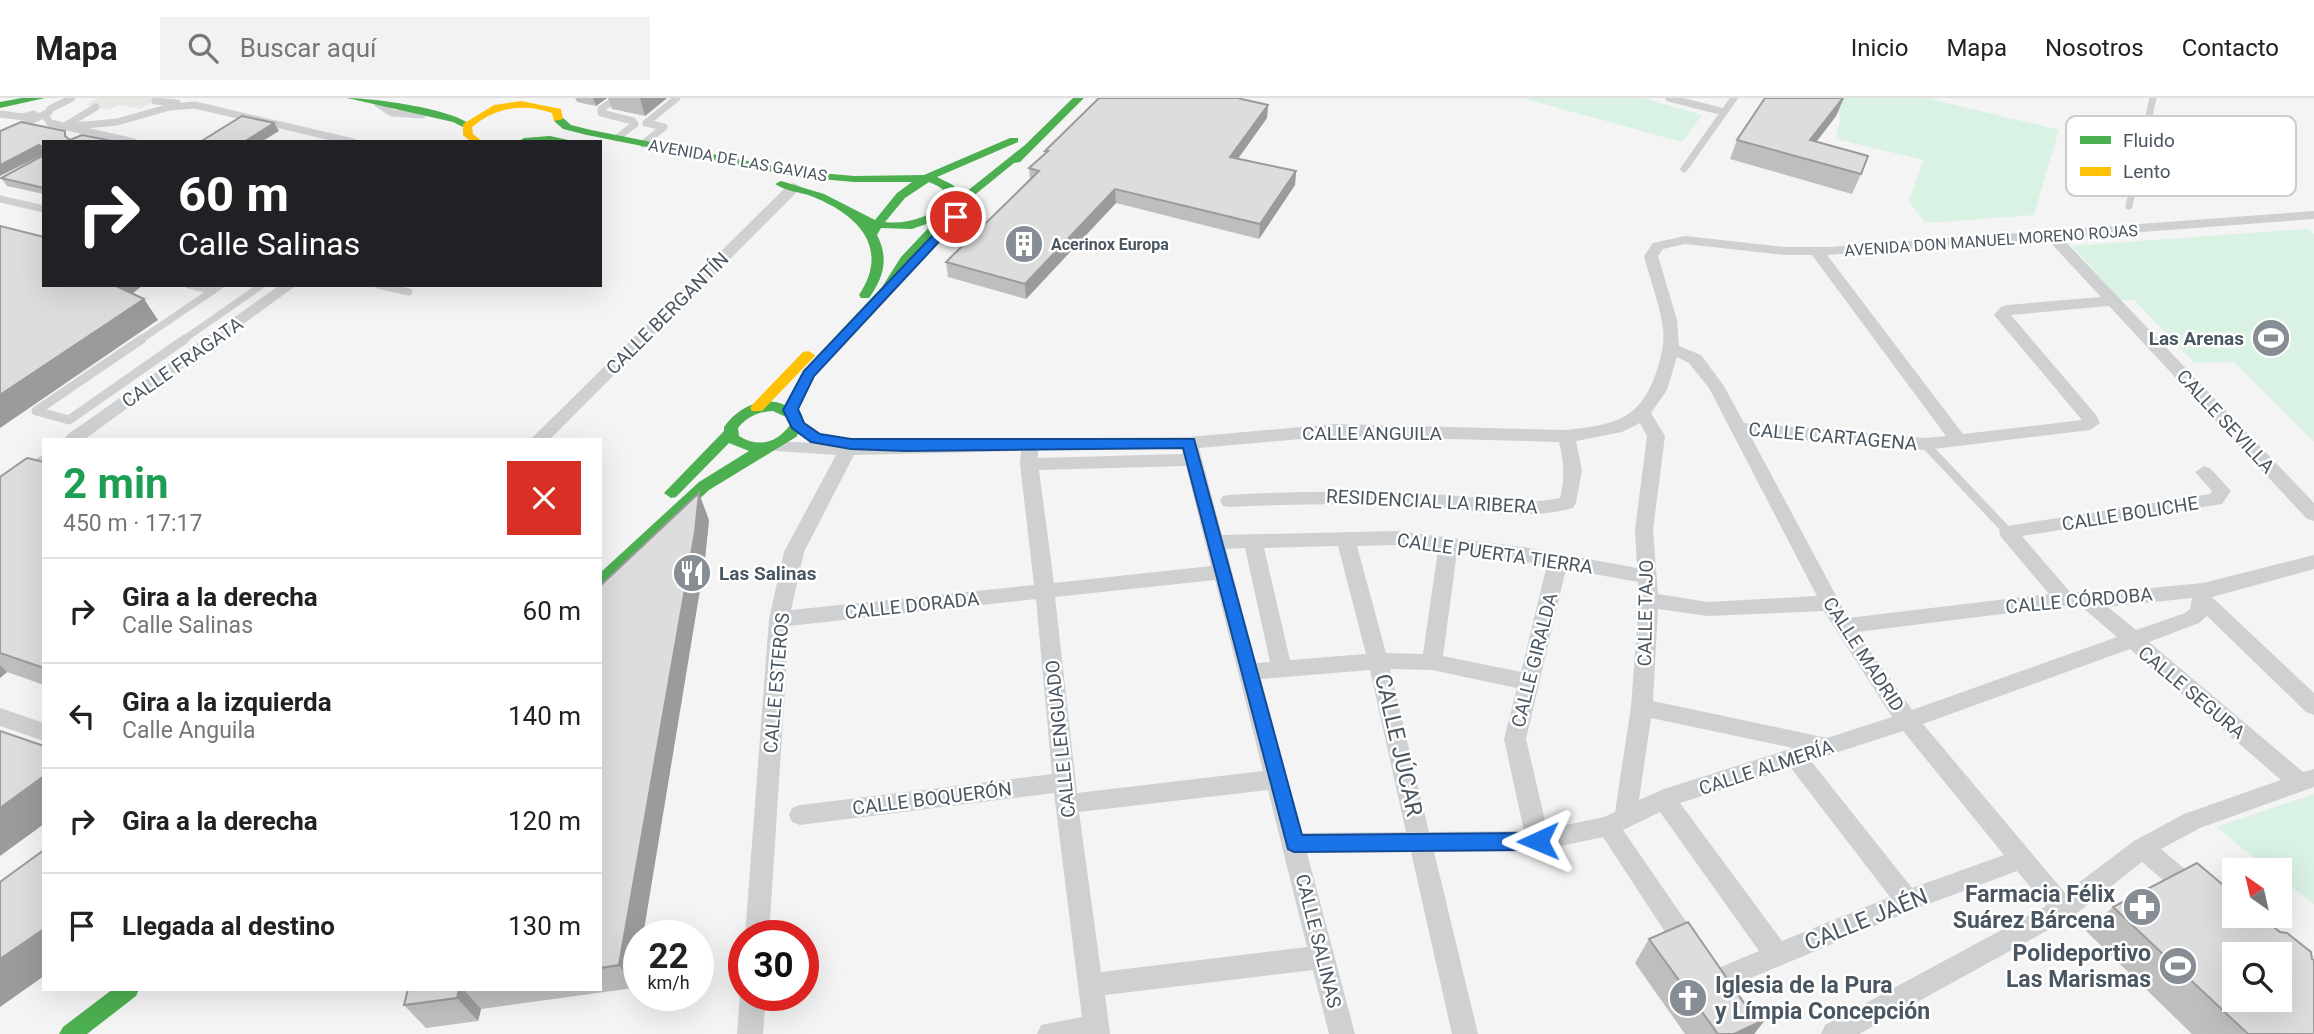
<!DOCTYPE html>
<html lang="es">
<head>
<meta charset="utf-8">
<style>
	body { margin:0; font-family:Roboto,sans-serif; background:#f2f2f2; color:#222; height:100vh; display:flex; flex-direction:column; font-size:26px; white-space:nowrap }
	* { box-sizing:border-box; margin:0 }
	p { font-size:23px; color:#767676 }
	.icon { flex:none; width:38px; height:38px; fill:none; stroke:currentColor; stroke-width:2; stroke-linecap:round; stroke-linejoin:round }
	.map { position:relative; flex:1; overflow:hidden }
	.sheet { position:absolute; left:42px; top:340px; width:560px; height:553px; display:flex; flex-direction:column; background:#fff; border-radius:0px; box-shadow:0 7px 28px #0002 }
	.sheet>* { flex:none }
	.banner { position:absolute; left:42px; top:42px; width:560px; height:147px; border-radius:0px; box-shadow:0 7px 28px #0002; background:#202124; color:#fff; overflow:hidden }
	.needle { width:46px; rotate:326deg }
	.fabs { position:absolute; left:2222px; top:760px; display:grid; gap:14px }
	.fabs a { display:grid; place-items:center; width:70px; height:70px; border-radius:0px; background:#fff; box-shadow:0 7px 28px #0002; font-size:35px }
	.speed { position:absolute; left:623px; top:822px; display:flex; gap:14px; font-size:35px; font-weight:700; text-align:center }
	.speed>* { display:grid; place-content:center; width:91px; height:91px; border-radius:50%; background:#fff; box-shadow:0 7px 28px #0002; line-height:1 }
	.speed small { font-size:18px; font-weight:400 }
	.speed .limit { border:10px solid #d22; background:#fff; color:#111 }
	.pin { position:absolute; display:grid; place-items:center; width:60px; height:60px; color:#fff; margin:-30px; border:4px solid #fff; border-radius:50%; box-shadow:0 2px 7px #0007 }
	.me { position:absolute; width:77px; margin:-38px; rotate:269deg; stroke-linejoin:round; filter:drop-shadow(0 0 5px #0008) }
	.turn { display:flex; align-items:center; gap:24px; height:147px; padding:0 21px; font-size:32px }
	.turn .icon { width:91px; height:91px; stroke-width:2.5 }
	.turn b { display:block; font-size:49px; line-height:60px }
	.round { display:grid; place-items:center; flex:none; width:74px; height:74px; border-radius:0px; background:#f2f2f2 }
	.head { display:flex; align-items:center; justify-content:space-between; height:119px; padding:0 21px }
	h1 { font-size:42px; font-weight:700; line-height:52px; color:#1e9e55 }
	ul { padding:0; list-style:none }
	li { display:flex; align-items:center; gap:21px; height:105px; padding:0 21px; border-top:2px solid #e0e0e0 }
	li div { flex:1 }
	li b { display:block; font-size:26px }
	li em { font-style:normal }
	header { display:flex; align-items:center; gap:42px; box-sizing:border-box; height:98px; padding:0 35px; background:#fff; border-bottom:2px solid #e0e0e0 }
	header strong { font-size:33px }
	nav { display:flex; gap:38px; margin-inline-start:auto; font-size:24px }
	.search { width:490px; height:63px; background:#f2f2f2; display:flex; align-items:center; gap:18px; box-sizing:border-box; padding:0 24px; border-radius:0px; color:#767676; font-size:26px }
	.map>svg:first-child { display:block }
</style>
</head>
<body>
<header>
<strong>Mapa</strong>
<div class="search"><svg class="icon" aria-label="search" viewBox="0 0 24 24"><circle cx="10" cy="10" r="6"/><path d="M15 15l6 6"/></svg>Buscar aquí</div>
<nav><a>Inicio</a><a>Mapa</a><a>Nosotros</a><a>Contacto</a></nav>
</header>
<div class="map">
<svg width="2314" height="936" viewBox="0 0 2314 936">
	<rect width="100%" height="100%" fill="#f4f4f4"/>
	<!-- commercial -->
	<path fill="#e8e7e3" d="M98 0H156L159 1 140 11 119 7 109 12 86 7Z"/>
	<!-- green -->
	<g fill="#d9f2e3">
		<path d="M1522 0H1643L1702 17 1682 44Z"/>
		<path d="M1837 0H1927L2059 32 2034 117 1925 125 1909 103 1923 62 1836 41 1841 16 1831 14Z"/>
		<path d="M2307 131 2314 136V344L2234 264 2194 265 2134 202H2120L2072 148Z"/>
		<path d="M2314 696V806L2280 780V772H2270L2216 729Z"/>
	</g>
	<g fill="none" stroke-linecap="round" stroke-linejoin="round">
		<!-- lane-far1 -->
		<g stroke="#ced0d2" stroke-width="7">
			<path d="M72 0 50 11 46 19 50 25 134 44"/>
			<path d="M617 0 601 11V15L633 23 635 26 617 40"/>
			<path d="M1669 0 1724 14"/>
			<path d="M155 3 177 5"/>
			<path d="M378 6 392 15 422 17"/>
			<path d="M0 16 23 19 34 16"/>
			<path d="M68 26 96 9"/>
			<path d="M64 29 117 24 170 9 195 7 353 44"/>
			<path d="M0 38 49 14"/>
			<path d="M643 46 664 29 646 25 677 0"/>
			<path d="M1684 71 1734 0"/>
			<path d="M0 101 44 111"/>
			<path d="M2129 108 2153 0"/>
			<path d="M189 187 213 193"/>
			<path d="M378 187 409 194"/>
			<path d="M140 242 221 187"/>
			<path d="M183 242 262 187"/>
		</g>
		<!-- lane -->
		<g stroke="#ced0d2" stroke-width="9">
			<path d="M142 241 36 313 69 322 185 241"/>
			<path d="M1925 346 2008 434"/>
		</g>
		<!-- street -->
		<g fill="#ced0d2" fill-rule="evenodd">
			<path d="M794 85 801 89 799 92 550 341H531L789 86Z"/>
			<path d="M2314 113V121L2062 140 2314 405V423L2307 421 2109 208 2011 217 2096 317 2100 325 2090 332 1925 352 1750 337 1848 520 2049 496 2001 439 1999 434 2001 429 2210 396 2212 393 2195 374 2204 368 2210 370 2231 393 2222 406 2022 438 2070 494 2099 495 2203 485 2314 457V471L2212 499 2314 595V617L2306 614 2207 518 2199 525 2149 544 2303 674 2314 671V689L2200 730 2161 751 2200 784 2204 792 2200 800 2192 803 2184 800 2142 764 2072 819 1859 936H1821L1825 927 2046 808 2017 773 1915 811 1713 896 1704 892 1700 884 1704 876 1759 853 1660 714 1623 732 1698 841 1701 849 1698 857 1689 860 1680 857 1603 739 1538 753 1434 754 1478 936H1452L1411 754 1307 755 1355 936H1329L1313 872 1105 897 1110 936H1037L1041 927 1082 919 1054 695 800 727 792 724 789 717 792 710 800 707 1052 676 1036 501 789 528 769 838H745L769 521 784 454 836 357 777 353 771 351 768 347 771 343 842 346 851 340 859 345 907 342 1189 339 1335 326 1566 332C1610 327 1638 324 1655 278 1660 263 1665 247 1663 231 1660 206 1650 182 1644 158L1653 145 1685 138 1784 149H1829ZM2047 141 2101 199 2007 207 2001 209 1994 217 2082 322 1963 336 1827 157ZM1685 146 1784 157H1812L1946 338 1925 340 1744 325 1724 288 1701 257 1679 248 1677 222 1658 158 1663 151ZM1677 259 1689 265 1709 290 1817 498 1708 504 1658 496 1653 432 1665 338 1651 315 1667 292ZM1640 325 1647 338 1635 432 1637 470 1523 449 1397 433 1222 437 1199 350 1335 338 1559 344C1564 363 1565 381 1560 400 1518 409 1474 398 1432 396 1364 393 1297 393 1229 397L1223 398 1220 403 1223 408 1229 409C1292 406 1355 405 1418 408 1470 411 1523 424 1573 410L1576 405 1582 372 1576 343 1622 334ZM1182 351 1183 356 1038 360V352ZM1021 353 1020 366 1034 487 791 512 804 454 854 357ZM1186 368 1211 468 1054 485 1039 372ZM1397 447 1438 452 1423 556 1386 555 1357 448ZM1338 448 1366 556 1290 562 1264 450ZM1245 450 1270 564 1256 565 1226 451ZM1457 454 1547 467 1521 574 1443 558ZM1566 471 1638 484 1639 502 1631 609 1615 714 1604 719 1547 731 1526 641ZM1215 482 1263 673 1077 695 1055 499ZM2192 500 2190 511 2185 515 2136 532 2108 509ZM2065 508 2082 509 2117 539 1912 612 1857 534ZM1658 511 1708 518 1824 513 1892 619 1827 640 1653 603ZM2130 551 2281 682 2184 716 2134 743 2065 795 1923 626ZM1390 571 1432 572 1517 590 1504 641 1524 733 1429 734ZM1370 572 1406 734 1301 735 1261 581ZM1651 620 1793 650 1664 691 1639 702ZM1903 633 2004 757 1912 790 1811 663ZM1791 670 1890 799 1782 843 1680 705ZM1268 692 1307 849 1101 874 1079 714Z"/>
			<path d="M280 187H297L85 341H64L67 337Z"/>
			<path d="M44 356V371L0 399V384Z"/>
			<path d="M0 610 44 625V643L0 628Z"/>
			<path d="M744 890V898H766L763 936H737L740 898Z"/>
		</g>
		<!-- fast -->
		<g fill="#4caf50" fill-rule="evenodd">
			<path d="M22 0H45L0 10V4Z"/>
			<path d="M347 0C373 0 455 11 472 28L467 31 453 24Z"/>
			<path d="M1073 0H1084L1020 64 1014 65 961 108 910 164 904 174 906 177 904 180 814 278 797 312 802 317 804 327 796 339 709 392 606 489 600 491V475L699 384 749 353 729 345 676 399 671 400 664 395 724 333V329C737 310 763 297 785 307L803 273 882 189 901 159 935 123 912 131 881 130 877 137C889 160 884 179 869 200H861L859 197C891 149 857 116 811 98 800 94 785 93 775 86L781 83 824 96 875 122 897 95 912 84H854L798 79 587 37 563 31 554 23V19H562L571 27 591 32 798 73 854 78 924 77 1010 40H1018V44L937 79 953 87 961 98 1025 47ZM929 84C940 89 949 92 949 106 929 117 909 127 885 124L905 100ZM773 313 788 320 790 327C777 345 758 350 739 338L738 330C748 318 758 314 773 313Z"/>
			<path d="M550 38 577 44 519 43 524 40Z"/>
			<path d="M113 891H139L136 898 87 936H59L63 929Z"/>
		</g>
		<!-- slow -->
		<g fill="#ffc107" fill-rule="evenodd">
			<path d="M521 3 561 11 563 21 554 23 552 15C523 5 496 9 472 29L473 36 483 44H471L463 37V26L494 7Z"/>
			<path d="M808 253 815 257 813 260 762 313H752L750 310 752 307 803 254Z"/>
		</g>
	</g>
	<!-- wall -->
	<g fill="#bebebf">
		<path d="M575 0H607L596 8 577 4Z"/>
		<path d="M608 0H667L645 18 612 11Z"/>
		<path d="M1268 7 1267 20 1238 61 1296 73 1295 87 1259 141 1116 105 1026 201 948 179 946 164 1030 82 1029 70 1045 56V53Z"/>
		<path d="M1836 18 1816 44 1861 76 1852 96 1730 61 1737 42Z"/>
		<path d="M0 33 71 41 117 44H44V96L7 88 1 80 42 58V56Z"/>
		<path d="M44 364V587L7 574 0 580V379Z"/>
		<path d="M709 422 705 461 634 890 481 911 478 923 426 930 404 907 408 891H600V488Z"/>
		<path d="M2113 809 2314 936H2192L2086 833Z"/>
		<path d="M1649 841 1754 936H1685L1635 865Z"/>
	</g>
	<!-- shaded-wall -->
	<g fill="#9b9b9b">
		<path d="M593 0H607L596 8Z"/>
		<path d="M640 0H667L645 18Z"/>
		<path d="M1844 0 1836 18 1804 60 1810 42Z"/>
		<path d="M1268 7 1267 20 1229 73 1230 59Z"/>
		<path d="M274 25 279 33 261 44H244Z"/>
		<path d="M39 47 44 53V56L0 78V67Z"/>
		<path d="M1296 73 1295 87 1259 141 1260 126Z"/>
		<path d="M1115 91 1116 105 1026 201 1025 186Z"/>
		<path d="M109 187H143L121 205Z"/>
		<path d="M144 201 158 222 0 330V297Z"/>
		<path d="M699 395 709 422 705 461 643 838H639V864L634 890 619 867Z"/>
		<path d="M0 567 7 574 0 580Z"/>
		<path d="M44 678V726L0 758V710Z"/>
		<path d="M44 831V878L0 909V861Z"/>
		<path d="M459 891H463L481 911 478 923 457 900Z"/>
		<path d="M1766 921 1754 936H1734Z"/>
	</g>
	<!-- building -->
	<g fill="#ddddde" stroke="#9b9b9b" stroke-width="2" fill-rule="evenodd">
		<path d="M1099 0H1237L1268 7 1230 59 1296 73 1260 126 1115 91 1025 186 946 164 1039 73 1029 70 1048 53H1045Z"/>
		<path d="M1765 0H1843L1810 42 1868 58 1861 76 1737 42Z"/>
		<path d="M242 18 274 25 244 44H200Z"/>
		<path d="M21 24 65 33V38L70 42 82 37 117 44H44V50L39 47 0 67V33Z"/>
		<path d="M44 51V90L1 80 42 58Z"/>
		<path d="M0 128 44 139V187H114L144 201 0 297Z"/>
		<path d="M27 360 44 364V570L0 555V379Z"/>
		<path d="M699 395 695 434 619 867 600 870V488Z"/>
		<path d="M0 633 44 648V678L0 710Z"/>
		<path d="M44 752V831L0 861V784Z"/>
		<path d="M2197 765 2235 797V817H2259L2280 834 2287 835 2311 854 2312 861 2314 862V936H2248L2113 809ZM2235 856H2280V901H2235Z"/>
		<path d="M1688 824 1751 915 1762 916 1766 921 1734 936H1718L1649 841Z"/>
		<path d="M408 891H459L457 900 404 907Z"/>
	</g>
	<!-- route -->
	<path fill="#1a73e8" stroke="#114b97" stroke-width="2" d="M952 117 962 119 814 278 798 311 804 325 820 336 851 341H1194L1302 737 1538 735 1545 737 1548 743 1545 749 1538 752 1294 754 1288 751 1183 350 906 353 851 351 811 344 792 330 783 312 804 273Z"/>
	<!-- icons -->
	<defs>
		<g id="building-disc" transform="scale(2.0125)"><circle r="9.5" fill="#868d94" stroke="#fff"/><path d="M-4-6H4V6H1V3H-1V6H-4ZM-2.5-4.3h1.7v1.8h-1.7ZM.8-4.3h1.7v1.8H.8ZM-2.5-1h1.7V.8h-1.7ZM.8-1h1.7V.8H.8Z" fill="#fff"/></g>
		<g id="stadium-disc" transform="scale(2.0125)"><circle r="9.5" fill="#868d94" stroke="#fff"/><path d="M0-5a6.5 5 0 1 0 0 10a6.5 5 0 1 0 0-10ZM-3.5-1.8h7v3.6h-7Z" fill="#fff"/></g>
		<g id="restaurant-disc" transform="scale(2.0125)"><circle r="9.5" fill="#868d94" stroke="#fff"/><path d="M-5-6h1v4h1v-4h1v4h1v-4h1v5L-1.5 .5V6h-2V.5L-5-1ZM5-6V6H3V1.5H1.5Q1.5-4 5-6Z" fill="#fff"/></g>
		<g id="pharmacy-disc" transform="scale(2.0125)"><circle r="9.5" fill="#868d94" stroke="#fff"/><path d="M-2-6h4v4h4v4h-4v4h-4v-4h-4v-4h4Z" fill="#fff"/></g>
		<g id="church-disc" transform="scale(2.0125)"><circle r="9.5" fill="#868d94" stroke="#fff"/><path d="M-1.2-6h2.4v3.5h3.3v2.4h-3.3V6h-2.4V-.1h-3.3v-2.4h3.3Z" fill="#fff"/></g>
	</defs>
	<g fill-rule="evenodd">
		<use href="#building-disc" x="1024" y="146"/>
		<use href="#stadium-disc" x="2271" y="240"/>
		<use href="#restaurant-disc" x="692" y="475"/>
		<use href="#pharmacy-disc" x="2142" y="809"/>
		<use href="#stadium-disc" x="2178" y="868"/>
		<use href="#church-disc" x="1688" y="900"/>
	</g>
	<g text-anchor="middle" stroke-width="5" stroke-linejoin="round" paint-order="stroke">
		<!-- far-street labels -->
		<g font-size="16" fill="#4a5661" stroke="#fff">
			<text transform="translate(738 62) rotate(10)" y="6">AVENIDA DE LAS GAVIAS</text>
			<text transform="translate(1991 142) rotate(-4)" y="6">AVENIDA DON MANUEL MORENO ROJAS</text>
		</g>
		<!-- far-poi labels -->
		<g font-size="16" font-weight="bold" fill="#4a5661" stroke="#fff" text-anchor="start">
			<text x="1051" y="152">Acerinox Europa</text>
		</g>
		<!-- street labels -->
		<g font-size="19" fill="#4a5661" stroke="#fff">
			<text transform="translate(667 215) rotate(-45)" y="7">CALLE BERGANTÍN</text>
			<text transform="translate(182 264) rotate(-35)" y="7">CALLE FRAGATA</text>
			<text transform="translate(2226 323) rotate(47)" y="7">CALLE SEVILLA</text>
			<text x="1372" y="342">CALLE ANGUILA</text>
			<text transform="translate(1833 338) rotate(5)" y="7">CALLE CARTAGENA</text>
			<text transform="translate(1432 403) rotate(3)" y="7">RESIDENCIAL LA RIBERA</text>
			<text transform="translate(2130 415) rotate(-9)" y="7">CALLE BOLICHE</text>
			<text transform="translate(1495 455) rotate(8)" y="7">CALLE PUERTA TIERRA</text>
			<text transform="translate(2079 502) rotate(-5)" y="7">CALLE CÓRDOBA</text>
			<text transform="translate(912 507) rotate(-6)" y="7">CALLE DORADA</text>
			<text transform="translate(1645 515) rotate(-89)" y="7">CALLE TAJO</text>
			<text transform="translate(1864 556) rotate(57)" y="7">CALLE MADRID</text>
			<text transform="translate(1534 562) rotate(-76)" y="7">CALLE GIRALDA</text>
			<text transform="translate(776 585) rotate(-85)" y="7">CALLE ESTEROS</text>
			<text transform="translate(2192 594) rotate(40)" y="7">CALLE SEGURA</text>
			<text transform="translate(1060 641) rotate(-96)" y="7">CALLE LENGUADO</text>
			<text transform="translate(1766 669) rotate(-18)" y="7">CALLE ALMERÍA</text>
			<text transform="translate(932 700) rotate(-7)" y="7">CALLE BOQUERÓN</text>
			<text transform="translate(1319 843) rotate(76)" y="7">CALLE SALINAS</text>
		</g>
		<!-- poi labels -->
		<g font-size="19" font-weight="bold" fill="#4a5661" stroke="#fff" text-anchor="end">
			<text x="2244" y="247">Las Arenas</text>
			<text x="719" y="482" text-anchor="start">Las Salinas</text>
		</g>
		<!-- near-street labels -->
		<g font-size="23" fill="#4a5661" stroke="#fff">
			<text transform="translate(1399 647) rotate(77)" y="8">CALLE JÚCAR</text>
			<text transform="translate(1866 821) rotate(-22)" y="8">CALLE JAÉN</text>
		</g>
		<!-- near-poi labels -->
		<g font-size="23" font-weight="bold" fill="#4a5661" stroke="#fff" text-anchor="end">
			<text x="2115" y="804">Farmacia Félix<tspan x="2115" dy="26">Suárez Bárcena</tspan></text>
			<text x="2151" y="863">Polideportivo<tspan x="2151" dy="26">Las Marismas</tspan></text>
			<text x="1715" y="895" text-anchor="start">Iglesia de la Pura<tspan x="1715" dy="26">y Límpia Concepción</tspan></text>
		</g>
	</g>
	<!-- legend -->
	<rect x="2066" y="18" width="230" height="80" rx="10" fill="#fff" stroke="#c9ccd0" stroke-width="2"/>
	<rect x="2080" y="38" width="31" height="8" fill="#4caf50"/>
	<rect x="2080" y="69" width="31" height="9" fill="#ffc107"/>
	<g font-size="19" fill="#4a5661">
		<text x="2123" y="49">Fluido</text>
		<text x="2123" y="80">Lento</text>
	</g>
</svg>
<div class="fabs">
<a><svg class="needle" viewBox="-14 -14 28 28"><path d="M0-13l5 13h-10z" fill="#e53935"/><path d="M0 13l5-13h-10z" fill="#767676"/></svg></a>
<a><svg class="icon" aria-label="search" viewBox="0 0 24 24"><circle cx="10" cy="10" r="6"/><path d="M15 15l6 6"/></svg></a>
</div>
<div class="speed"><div>22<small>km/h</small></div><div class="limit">30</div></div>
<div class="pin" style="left:956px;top:119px;background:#d93025"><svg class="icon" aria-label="arrive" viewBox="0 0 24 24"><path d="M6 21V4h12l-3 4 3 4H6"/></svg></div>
<svg class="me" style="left:1538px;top:743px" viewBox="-20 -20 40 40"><path d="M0-17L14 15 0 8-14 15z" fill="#1a73e8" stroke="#fff" stroke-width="4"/></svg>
<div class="banner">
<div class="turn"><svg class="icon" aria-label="right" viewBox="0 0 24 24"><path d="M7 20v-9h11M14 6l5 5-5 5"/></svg><div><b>60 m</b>Calle Salinas</div></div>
</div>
<section class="sheet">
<div class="head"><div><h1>2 min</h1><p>450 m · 17:17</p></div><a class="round" style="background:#d93025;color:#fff"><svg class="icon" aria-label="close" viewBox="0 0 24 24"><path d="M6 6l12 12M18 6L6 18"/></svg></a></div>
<ul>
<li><svg class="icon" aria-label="right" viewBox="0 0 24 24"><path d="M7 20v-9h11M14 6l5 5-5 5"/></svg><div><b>Gira a la derecha</b><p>Calle Salinas</p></div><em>60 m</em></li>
<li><svg class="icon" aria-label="left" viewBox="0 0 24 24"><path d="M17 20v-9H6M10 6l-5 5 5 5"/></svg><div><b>Gira a la izquierda</b><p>Calle Anguila</p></div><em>140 m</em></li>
<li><svg class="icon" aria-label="right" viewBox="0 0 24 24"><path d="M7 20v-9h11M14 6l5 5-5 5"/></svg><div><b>Gira a la derecha</b></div><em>120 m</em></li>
<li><svg class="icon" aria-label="arrive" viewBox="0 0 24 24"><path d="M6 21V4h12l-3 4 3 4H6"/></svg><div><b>Llegada al destino</b></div><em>130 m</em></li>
</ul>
</section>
</div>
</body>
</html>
